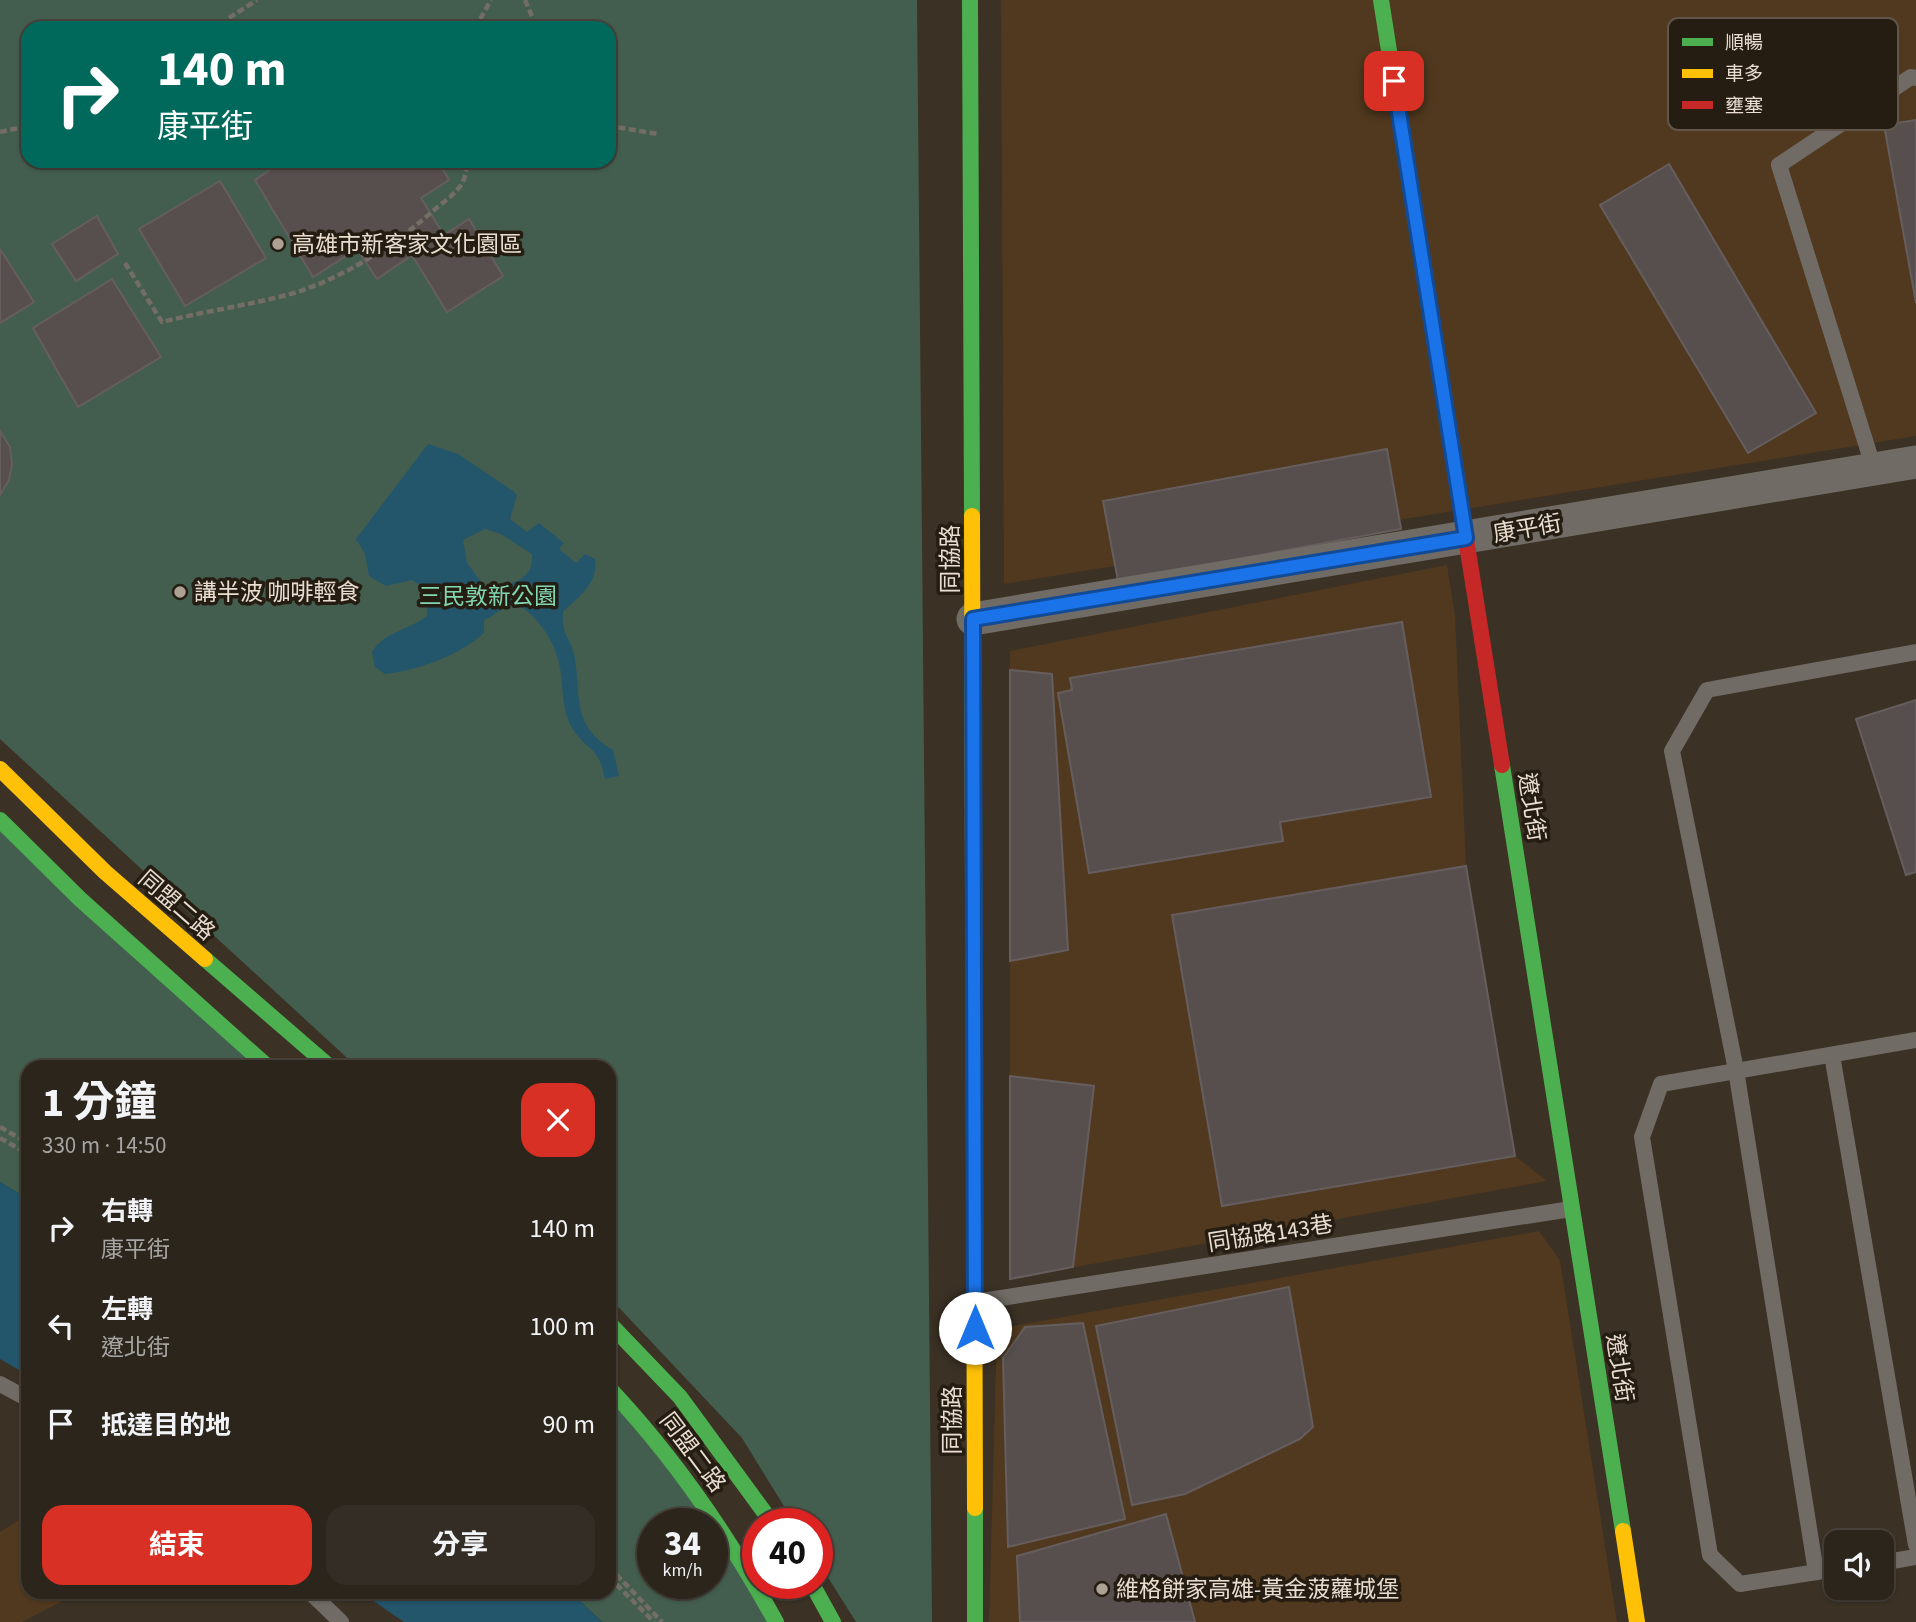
<!DOCTYPE html>
<html lang="zh-TW">
<head>
<meta charset="utf-8">
<style>
	body { margin:0; font-family:"Source Sans 3","Noto Sans TC",sans-serif; background:#342d25; color:#f1f3f6; height:100vh; display:flex; flex-direction:column; font-size:26px; white-space:nowrap }
	* { box-sizing:border-box; margin:0 }
	p { font-size:23px; color:#a6a5a3 }
	.icon { flex:none; width:38px; height:38px; fill:none; stroke:currentColor; stroke-width:2; stroke-linecap:round; stroke-linejoin:round }
	.map { position:relative; flex:1; overflow:hidden }
	.sheet { position:absolute; left:21px; top:1060px; width:595px; height:539px; display:flex; flex-direction:column; background:#2c251c; border-radius:21px; box-shadow:0 2px 5px #0004,0 0 0 2px #48423b }
	.sheet>* { flex:none }
	.guide { position:absolute; left:21px; top:21px; width:595px; height:147px; border-radius:21px; box-shadow:0 2px 5px #0004,0 0 0 2px #48423b; background:#00695c; color:#fff; overflow:hidden }
	.fabs { position:absolute; left:1824px; top:1530px; display:grid; gap:14px }
	.fabs a { display:grid; place-items:center; width:70px; height:70px; border-radius:14px; background:#2c251c; box-shadow:0 2px 5px #0004,0 0 0 2px #48423b; font-size:35px }
	.speed { position:absolute; left:637px; top:1508px; display:flex; gap:14px; font-size:35px; font-weight:700; text-align:center }
	.speed>* { display:grid; place-content:center; width:91px; height:91px; border-radius:50%; background:#2c251c; box-shadow:0 2px 5px #0004,0 0 0 2px #48423b; line-height:1 }
	.speed small { font-size:18px; font-weight:400 }
	.speed .limit { border:10px solid #d22; background:#fff; color:#111 }
	.pin { position:absolute; display:grid; place-items:center; width:60px; height:60px; color:#fff; margin:-30px; border-radius:14px; box-shadow:0 4px 10px #0006 }
	.me { position:absolute; width:77px; margin:-38px; rotate:0deg; stroke-linejoin:round; filter:drop-shadow(0 0 5px #0008) }
	.turn { display:flex; align-items:center; gap:24px; height:147px; padding:0 21px; font-size:32px }
	.turn .icon { width:91px; height:91px; stroke-width:2.5 }
	.turn b { display:block; font-size:49px; line-height:60px }
	.round { display:grid; place-items:center; flex:none; width:74px; height:74px; border-radius:21px; background:#342d25 }
	.head { display:flex; align-items:center; justify-content:space-between; height:119px; padding:0 21px }
	h1 { font-size:42px; font-weight:700; line-height:52px }
	.primary-button { display:flex; gap:14px; margin-top:auto; padding:14px 21px }
	.primary-button a { flex:1; height:80px; border-radius:21px; background:#d93025; color:#fff; font-size:28px; font-weight:700; line-height:80px; text-align:center }
	.primary-button a+a { background:#342d25; color:#f1f3f6 }
	ul { padding:0; list-style:none }
	li { display:flex; align-items:center; gap:21px; height:98px; padding:0 21px }
	li div { flex:1 }
	li b { display:block; font-size:26px }
	li em { font-style:normal }
	.map>svg:first-child { display:block }
</style>
</head>
<body>
<div class="map">
<svg width="1916" height="1622" viewBox="0 0 1916 1622">
	<rect width="100%" height="100%" fill="#3b3125"/>
	<!-- built -->
	<g fill="#50391e">
		<path d="M1001 0H1916V436L1004 584Z"/>
		<path d="M1447 565 1455 615 1466 866 1515 1156 1547 1181 1010 1279V651Z"/>
		<path d="M1539 1231 1560 1260 1617 1622H989L997 1329Z"/>
		<path d="M28 1514V1592L78 1593 22 1622H0V1532Z"/>
	</g>
	<!-- green -->
	<g fill="#435e4f" fill-rule="evenodd">
		<path d="M0 0H917L932 1622H856L817 1560V1524H795L742 1438 609 1297V1068L357 1067 0 739ZM28 28H609V161H28Z"/>
		<path d="M0 816 268 1067 28 1068V1199L0 1182Z"/>
		<path d="M609 1388 696 1494 775 1622H602L572 1593 609 1592ZM653 1524H712V1584H653Z"/>
	</g>
	<!-- water -->
	<g fill="#23556b" fill-rule="evenodd">
		<path d="M428 444 458 454 513 491 517 495 510 519 527 532 539 523 564 543 559 549 576 563 585 554 595 559C598 585 580 595 563 612 561 637 572 638 575 659 581 698 572 726 613 750L619 776 605 779C599 747 590 753 574 731 563 715 563 692 561 674 558 645 540 618 516 603 504 605 496 615 484 620V633C458 656 419 670 385 674L375 667 372 652C384 632 409 630 427 616V589L412 580 386 586 369 576 365 554 356 539ZM485 529 501 534 532 554C535 582 507 587 484 586L467 563 463 540Z"/>
		<path d="M0 1182 28 1199V1375L0 1359Z"/>
		<path d="M362 1593H572L602 1622H404Z"/>
	</g>
	<!-- building -->
	<g fill="#574f4e" stroke="#665e5e" stroke-width="2">
		<path d="M1916 120V303L1884 125Z"/>
		<path d="M283 161H438L449 180 421 198 444 235 469 219 503 276 447 312 412 255 377 279 357 249 313 277 255 180Z"/>
		<path d="M1669 164 1816 413 1748 453 1600 205Z"/>
		<path d="M220 181 266 258 185 306 139 229Z"/>
		<path d="M97 216 118 254 76 281 52 244Z"/>
		<path d="M0 249 34 302 0 323Z"/>
		<path d="M112 279 161 357 78 407 33 328Z"/>
		<path d="M0 431 10 447 12 464 9 480 0 495Z"/>
		<path d="M1387 449 1401 529 1118 581 1103 501Z"/>
		<path d="M1402 622 1431 797 1280 822 1283 841 1089 873 1058 693 1072 690 1070 678Z"/>
		<path d="M1010 670 1052 674 1068 950 1010 961Z"/>
		<path d="M1916 700V872L1906 875 1856 719Z"/>
		<path d="M1466 866 1515 1156 1222 1206 1172 915Z"/>
		<path d="M1010 1076 1094 1086 1073 1267 1010 1279Z"/>
		<path d="M1289 1287 1313 1427 1300 1439 1185 1494 1132 1505 1096 1326Z"/>
		<path d="M1083 1323 1125 1519 1008 1547 1003 1358 1025 1327Z"/>
		<path d="M1166 1514 1195 1622H1020L1017 1556Z"/>
	</g>
	<g fill="none" stroke-linecap="round" stroke-linejoin="round">
		<!-- path -->
		<g stroke="#736d66" stroke-width="4.5" stroke-dasharray="7 3.5" stroke-linecap="butt">
			<path d="M525 0 537 28"/>
			<path d="M226 28 229 18 257 0"/>
			<path d="M475 28 491 0"/>
			<path d="M609 123 616 127 658 134"/>
			<path d="M0 132 28 126"/>
			<path d="M125 263 162 322C205 311 251 305 294 293 345 277 393 246 433 211 450 196 469 187 466 161"/>
			<path d="M0 1127 28 1143"/>
			<path d="M0 1138 28 1154"/>
			<path d="M609 1567 662 1622"/>
			<path d="M609 1577 654 1622"/>
		</g>
		<!-- lane -->
		<g stroke="#706b65" stroke-width="16">
			<path d="M1874 469 1779 165 1911 77 1916 78"/>
			<path d="M1832 1055 1916 1545"/>
			<path d="M975 1302 1571 1209"/>
			<path d="M0 1384 28 1399"/>
			<path d="M1881 1563 1916 1557"/>
			<path d="M1836 1569 1740 1584 1710 1555 1642 1137 1661 1084 1916 1040"/>
			<path d="M1816 1572 1736 1070 1672 751 1707 690 1916 652"/>
			<path d="M310 1592 341 1622"/>
		</g>
		<!-- street -->
		<path stroke="#706b65" stroke-width="33" d="M973 619 1916 462"/>
		<!-- fast -->
		<g stroke="#4caf50" stroke-width="16">
			<path d="M970 0 972 516"/>
			<path d="M1381 0 1457 482"/>
			<path d="M1502 765 1623 1531"/>
			<path d="M0 820 80 899 269 1068"/>
			<path d="M205 959 331 1068"/>
			<path d="M609 1323 680 1397 773 1524"/>
			<path d="M609 1388C676 1459 729 1537 776 1622"/>
			<path d="M975 1508V1622"/>
			<path d="M812 1584 833 1622"/>
		</g>
		<!-- slow -->
		<g stroke="#ffc107" stroke-width="16">
			<path d="M972 516 973 881"/>
			<path d="M0 769 105 872 205 959"/>
			<path d="M974 1173 975 1508"/>
			<path d="M1623 1531 1637 1622"/>
		</g>
		<!-- jam -->
		<g stroke="#c62828" stroke-width="16">
			<path d="M1457 482 1502 765"/>
			<path d="M973 881 974 1173"/>
		</g>
	</g>
	<g fill="none" stroke-linecap="round" stroke-linejoin="round">
		<!-- route casing -->
		<g stroke="#114b97" stroke-width="18">
			<path id="route" d="M975 1328 973 619 1466 538 1394 81"/>
		</g>
		<!-- route -->
		<use href="#route" stroke="#1a73e8" stroke-width="12"/>
	</g>
	<!-- markers -->
	<g fill="#aca194" stroke="#251c12" stroke-width="2.5">
		<circle cx="278" cy="244" r="7"/>
		<circle cx="180" cy="592" r="7"/>
		<circle cx="1102" cy="1589" r="7"/>
	</g>
	<g text-anchor="middle" stroke-width="7" stroke-linejoin="round" paint-order="stroke">
		<!-- poi labels -->
		<g font-size="23" fill="#e9ddcf" stroke="#251c12" text-anchor="start">
			<text x="292" y="252">高雄市新客家文化園區</text>
			<text x="194" y="600">講半波 咖啡輕食</text>
			<text x="1116" y="1597">維格餅家高雄-黃金菠蘿城堡</text>
		</g>
		<!-- street labels -->
		<g font-size="23" fill="#e9ddcf" stroke="#251c12">
			<text transform="translate(1527 528) rotate(-10)" y="8">康平街</text>
			<text transform="translate(950 559) rotate(-90)" y="8">同協路</text>
			<text transform="translate(1532 807) rotate(81)" y="8">遼北街</text>
			<text transform="translate(177 905) rotate(41)" y="8">同盟二路</text>
			<text transform="translate(1270 1233) rotate(-9)" y="8">同協路143巷</text>
			<text transform="translate(1620 1368) rotate(81)" y="8">遼北街</text>
			<text transform="translate(952 1420) rotate(-90)" y="8">同協路</text>
			<text transform="translate(693 1452) rotate(53)" y="8">同盟二路</text>
		</g>
		<!-- park labels -->
		<g font-size="23" fill="#81d7b1" stroke="#251c12">
			<text x="488" y="604">三民敦新公園</text>
		</g>
	</g>
	<!-- legend -->
	<rect x="1668" y="18" width="230" height="112" rx="10" fill="#251c12" stroke="#60564b" stroke-width="2"/>
	<rect x="1682" y="38" width="31" height="8" fill="#4caf50"/>
	<rect x="1682" y="69" width="31" height="9" fill="#ffc107"/>
	<rect x="1682" y="101" width="31" height="8" fill="#c62828"/>
	<g font-size="19" fill="#e9ddcf">
		<text x="1725" y="49">順暢</text>
		<text x="1725" y="80">車多</text>
		<text x="1725" y="112">壅塞</text>
	</g>
</svg>
<div class="fabs">
<a><svg class="icon" aria-label="sound" viewBox="0 0 24 24"><path d="M4 9h4l5-4v14l-5-4H4zM17 9q2 3 0 6"/></svg></a>
</div>
<div class="speed"><div>34<small>km/h</small></div><div class="limit">40</div></div>
<div class="pin" style="left:1394px;top:81px;background:#d93025"><svg class="icon" aria-label="arrive" viewBox="0 0 24 24"><path d="M6 21V4h12l-3 4 3 4H6"/></svg></div>
<svg class="me" style="left:975px;top:1328px" viewBox="-20 -20 40 40"><circle r="19" fill="#fff"/><path d="M0-13L10 11 0 6-10 11z" fill="#1a73e8"/></svg>
<div class="guide">
<div class="turn"><svg class="icon" aria-label="right" viewBox="0 0 24 24"><path d="M7 20v-9h11M14 6l5 5-5 5"/></svg><div><b>140 m</b>康平街</div></div>
</div>
<section class="sheet">
<div class="head"><div><h1>1 分鐘</h1><p>330 m · 14:50</p></div><a class="round" style="background:#d93025;color:#fff"><svg class="icon" aria-label="close" viewBox="0 0 24 24"><path d="M6 6l12 12M18 6L6 18"/></svg></a></div>
<ul>
<li><svg class="icon" aria-label="right" viewBox="0 0 24 24"><path d="M7 20v-9h11M14 6l5 5-5 5"/></svg><div><b>右轉</b><p>康平街</p></div><em>140 m</em></li>
<li><svg class="icon" aria-label="left" viewBox="0 0 24 24"><path d="M17 20v-9H6M10 6l-5 5 5 5"/></svg><div><b>左轉</b><p>遼北街</p></div><em>100 m</em></li>
<li><svg class="icon" aria-label="arrive" viewBox="0 0 24 24"><path d="M6 21V4h12l-3 4 3 4H6"/></svg><div><b>抵達目的地</b></div><em>90 m</em></li>
</ul>
<div class="primary-button"><a>結束</a><a>分享</a></div>
</section>
</div>
</body>
</html>
